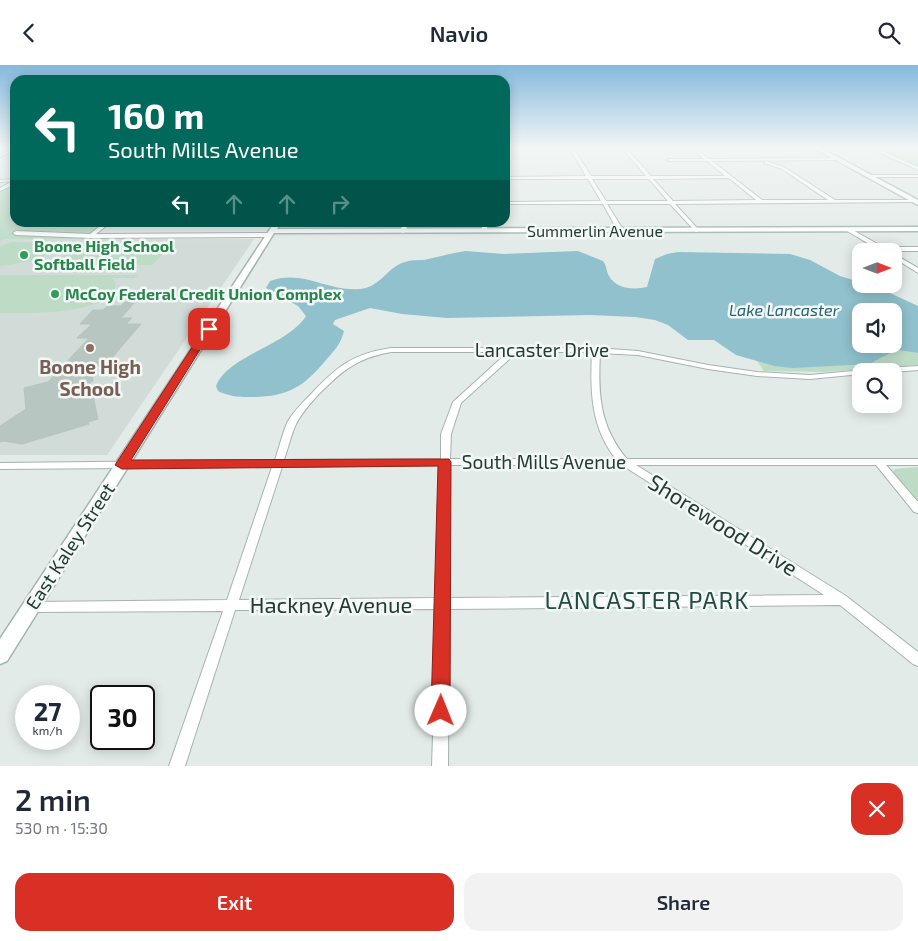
<!DOCTYPE html>
<html lang="en">
<head>
<meta charset="utf-8">
<style>
	body { margin:0; font-family:"Exo 2",sans-serif; background:#f2f2f3; color:#1f2937; height:100vh; display:flex; flex-direction:column; font-size:19px; white-space:nowrap }
	* { box-sizing:border-box; margin:0 }
	p { font-size:16px; color:#747a83 }
	.icon { flex:none; width:28px; height:28px; fill:none; stroke:currentColor; stroke-width:2; stroke-linecap:round; stroke-linejoin:round }
	.map { position:relative; height:701px; overflow:hidden }
	.panel { display:flex; flex-direction:column; background:#fff; flex:1 }
	.panel>* { flex:none }
	.banner { position:absolute; left:10px; top:10px; width:500px; height:152px; border-radius:15px; box-shadow:0 2px 12px #0003; background:#00695c; color:#fff; overflow:hidden }
	.needle { width:32px; rotate:90deg }
	.controls { position:absolute; left:852px; top:178px; display:grid; gap:10px }
	.controls a { display:grid; place-items:center; width:50px; height:50px; border-radius:10px; background:#fff; box-shadow:0 2px 12px #0003; font-size:25px }
	.speed { position:absolute; left:15px; top:620px; display:flex; gap:10px; font-size:25px; font-weight:700; text-align:center }
	.speed>* { display:grid; place-content:center; width:65px; height:65px; border-radius:50%; background:#fff; box-shadow:0 2px 12px #0003; line-height:1 }
	.speed small { font-size:12px; font-weight:400 }
	.speed .limit { border:2px solid #111; border-radius:8px; background:#fff; color:#111 }
	.pin { position:absolute; display:grid; place-items:center; width:42px; height:42px; color:#fff; margin:-21px; border-radius:10px; box-shadow:0 2px 8px #0006 }
	.me { position:absolute; width:55px; margin:-28px; rotate:1deg; stroke-linejoin:round; filter:drop-shadow(0 0 4px #0008) }
	.turn { display:flex; align-items:center; gap:18px; height:105px; padding:0 15px; font-size:22px }
	.turn .icon { width:65px; height:65px; stroke-width:2.5 }
	.turn b { display:block; font-size:35px; line-height:42px }
	.lanes { display:flex; align-items:center; height:48px; padding:0 15px; background:#0003; justify-content:center; gap:25px; direction:ltr }
	.lanes .off { opacity:.35 }
	.round { display:grid; place-items:center; flex:none; width:52px; height:52px; border-radius:15px; background:#f2f2f3 }
	.summary { display:flex; align-items:center; justify-content:space-between; height:85px; padding:0 15px }
	h1 { font-size:30px; font-weight:600; line-height:38px }
	.cta { display:flex; gap:10px; margin-top:auto; padding:10px 15px }
	.cta a { flex:1; height:58px; border-radius:15px; background:#d93025; color:#fff; font-size:20px; font-weight:600; line-height:58px; text-align:center }
	.cta a+a { background:#f2f2f3; color:#1f2937 }
	header { display:flex; justify-content:space-between; align-items:center; height:65px; padding:0 15px; background:#fff; font-size:22px; font-weight:600 }
	.map>svg:first-child { display:block }
</style>
</head>
<body>
<header><svg class="icon" aria-label="back" viewBox="0 0 24 24"><path d="M15 5l-7 7 7 7"/></svg>Navio<svg class="icon" aria-label="search" viewBox="0 0 24 24"><circle cx="10" cy="10" r="6"/><path d="M15 15l6 6"/></svg></header>
<div class="map">
<svg width="918" height="701" viewBox="0 0 918 701">
	<rect width="100%" height="100%" fill="#e3ebe8"/>
	<!-- built -->
	<path fill="#d1dbd7" d="M4 174H254L107 390H0V177Z"/>
	<!-- green -->
	<g fill="#bedbc6">
		<path d="M872 82H918V103Z"/>
		<path d="M15 119V158H104L83 174H4L0 177V127Z"/>
		<path d="M11 177 70 178C50 192 25 198 0 201V182Z"/>
		<path d="M172 179 152 200H51L77 180Z"/>
		<path d="M0 210H138L134 213H112L116 219C112 251 24 248 0 248Z"/>
		<path d="M897 285 918 288V300L824 307 764 306 757 296 774 301 877 295Z"/>
		<path d="M918 402V436L893 407 895 404Z"/>
	</g>
	<!-- water -->
	<path fill="#90c1cc" fill-rule="evenodd" d="M466 186 504 189 578 186 603 196C607 201 606 206 609 211 616 224 634 225 647 222L655 194 667 189 678 187 790 189 810 195 840 211 879 223 918 241V288L897 285 869 299 793 303 774 301 736 290 714 275H688L668 260 655 255 635 252 590 250 447 253 402 249 370 243 335 255 333 259 344 266C341 279 334 286 326 295 302 324 286 332 249 332 238 332 228 331 218 326L216 321C228 290 287 281 306 251L298 241 266 223 270 216C303 204 328 227 360 224 381 222 387 202 405 197 411 195 418 195 424 195 438 192 452 188 466 186ZM861 246H894V279H861Z"/>
	<!-- building -->
	<path fill="#b8c6c1" stroke="#b6c4bf" d="M124 237H135L121 253H132L126 259H141L105 301H98L92 308 93 316 90 317 98 354 88 357 89 359 22 379 4 376 0 377V361L26 344 24 323 48 317 89 273H77L92 259H80L93 245H103L108 241H121Z"/>
	<g fill="none" stroke-linecap="round" stroke-linejoin="round">
		<!-- street casing -->
		<g stroke="#a6b3af" stroke-width="2">
			<g id="street">
				<path d="M569 82H573L591 111H646L621 82H625L651 111H725L707 96H669L667 95 669 94H704L690 82H694L709 94 837 93 838 95 712 96 762 135H828L782 104 764 98 765 96 784 102 835 135H915L917 136 915 137 675 139 698 164 699 165 696 167 670 139H607L624 166 621 168 618 166 603 139H505V137L601 136 588 114H505V112L586 111ZM729 113 756 135 673 136 653 114ZM592 114H649L668 136H606Z"/>
				<path d="M868 82H873L918 102V105Z"/>
				<path d="M15 83V85L0 92V90Z"/>
				<path d="M869 110H918V112H868Z"/>
				<path d="M15 114V119L0 126V123L13 116 0 117V115Z"/>
				<path d="M104 158H110L96 169 269 168 272 170 269 172 91 173 16 170 13 168 16 166 90 169Z"/>
				<path d="M403 158H408L406 166 403 168 400 166Z"/>
				<path d="M482 158H487V167L482 166Z"/>
				<path d="M849 163 883 182H918V186H881L847 166 846 165Z"/>
				<path d="M894 189 918 203V208L894 193Z"/>
				<path d="M391 283H596L638 286 708 300 757 307 810 310 864 305V306H861V309L810 314 757 311 708 304 638 290 600 288C598 328 599 361 627 394H918V400H886L918 437V448L914 447 876 400H636L846 531 918 587V601L913 599 840 540 449 544 448 701H432L437 544 235 545 185 701H169L223 546 31 547 27 546 25 542 27 538 31 537 227 535 272 402 0 404V398L275 395C279 383 282 370 287 358 293 347 303 337 312 328 338 301 352 289 391 283ZM391 287H508L453 337 441 369V394L284 395C288 383 291 370 296 359 301 349 310 339 317 331 341 307 356 293 391 287ZM517 287H592C590 326 591 363 616 394H450L451 369 461 338ZM441 400 437 533 239 535 282 402ZM450 400H622L824 530 449 533Z"/>
				<path d="M918 301V305L894 307 866 306 870 304Z"/>
			</g>
		</g>
		<!-- secondary casing -->
		<g stroke="#a2b6af" stroke-width="3">
			<g id="secondary">
				<path d="M812 82H819L918 135V140Z"/>
				<path d="M274 158H281L277 164 918 162V166L274 168 7 596 0 599V574Z"/>
			</g>
		</g>
		<!-- street -->
		<use href="#street" fill="#fff" fill-rule="evenodd"/>
		<!-- secondary -->
		<use href="#secondary" fill="#fff" fill-rule="evenodd"/>
	</g>
	<!-- sky -->
	<linearGradient id="sky" x2="0" y2="1"><stop stop-color="#85b9dd"/><stop offset="0.46" stop-color="#f2f6f5"/><stop offset="1" stop-color="#f2f6f5" stop-opacity="0"/></linearGradient>
	<rect width="918" height="180" fill="url(#sky)"/>
	<!-- route -->
	<path fill="#d93025" stroke="#8d1f18" d="M209 261 213 264 131 395 449 394 451 397 450 646 447 653 441 655 434 653 431 646 438 401 122 404 115 400 204 264Z"/>
	<!-- markers -->
	<g fill="#2e9e5b" stroke="#f3f8f6" stroke-width="2">
		<circle cx="24" cy="190" r="5"/>
		<circle cx="55" cy="229" r="5"/>
	</g>
	<circle fill="#8d6e63" stroke="#f3f8f6" stroke-width="2" cx="90" cy="283" r="5"/>
	<g text-anchor="middle" stroke-width="5" stroke-linejoin="round" paint-order="stroke">
		<!-- far-street labels -->
		<g font-size="16" fill="#243b35" stroke="#f3f8f6">
			<text x="595" y="172">Summerlin Avenue</text>
		</g>
		<!-- far-leisure labels -->
		<g font-size="16" font-weight="bold" fill="#27864d" stroke="#f3f8f6" text-anchor="start">
			<text x="34" y="187">Boone High School<tspan x="34" dy="18">Softball Field</tspan></text>
			<text x="65" y="235">McCoy Federal Credit Union Complex</text>
		</g>
		<!-- far-water labels -->
		<g font-size="16" font-style="italic" fill="#236372" stroke="#f3f8f6">
			<text x="784" y="251">Lake Lancaster</text>
		</g>
		<!-- street labels -->
		<g font-size="19" fill="#243b35" stroke="#f3f8f6">
			<text x="542" y="292">Lancaster Drive</text>
			<text x="544" y="404">South Mills Avenue</text>
			<text transform="translate(70 481) rotate(-57)" y="7">East Kaley Street</text>
		</g>
		<!-- education labels -->
		<g font-size="19" font-weight="bold" fill="#785e54" stroke="#f3f8f6">
			<text x="90" y="309">Boone High<tspan x="90" dy="22">School</tspan></text>
		</g>
		<!-- near-street labels -->
		<g font-size="22" fill="#243b35" stroke="#f3f8f6">
			<text transform="translate(723 460) rotate(32)" y="8">Shorewood Drive</text>
			<text x="331" y="548">Hackney Avenue</text>
		</g>
		<!-- near-neighbourhood labels -->
		<g font-size="24" letter-spacing="1" fill="#224b42" stroke="#f3f8f6">
			<text x="647" y="544">LANCASTER PARK</text>
		</g>
	</g>
</svg>
<div class="controls">
<a><svg class="needle" viewBox="-14 -14 28 28"><path d="M0-13l5 13h-10z" fill="#e53935"/><path d="M0 13l5-13h-10z" fill="#747a83"/></svg></a>
<a><svg class="icon" aria-label="sound" viewBox="0 0 24 24"><path d="M4 9h4l5-4v14l-5-4H4zM17 9q2 3 0 6"/></svg></a>
<a><svg class="icon" aria-label="search" viewBox="0 0 24 24"><circle cx="10" cy="10" r="6"/><path d="M15 15l6 6"/></svg></a>
</div>
<div class="speed"><div>27<small>km/h</small></div><div class="limit">30</div></div>
<div class="pin" style="left:209px;top:264px;background:#d93025"><svg class="icon" aria-label="arrive" viewBox="0 0 24 24"><path d="M6 21V4h12l-3 4 3 4H6"/></svg></div>
<svg class="me" style="left:441px;top:646px" viewBox="-20 -20 40 40"><circle r="19" fill="#fff"/><path d="M0-13L10 11 0 6-10 11z" fill="#d93025"/></svg>
<div class="banner">
<div class="turn"><svg class="icon" aria-label="left" viewBox="0 0 24 24"><path d="M17 20v-9H6M10 6l-5 5 5 5"/></svg><div><b>160 m</b>South Mills Avenue</div></div>
<div class="lanes"><svg class="icon" aria-label="left" viewBox="0 0 24 24"><path d="M17 20v-9H6M10 6l-5 5 5 5"/></svg><svg class="icon off" aria-label="ahead" viewBox="0 0 24 24"><path d="M12 20V5M6 11l6-6 6 6"/></svg><svg class="icon off" aria-label="ahead" viewBox="0 0 24 24"><path d="M12 20V5M6 11l6-6 6 6"/></svg><svg class="icon off" aria-label="right" viewBox="0 0 24 24"><path d="M7 20v-9h11M14 6l5 5-5 5"/></svg></div>
</div>
</div>
<section class="panel">
<div class="summary"><div><h1>2 min</h1><p>530 m · 15:30</p></div><a class="round" style="background:#d93025;color:#fff"><svg class="icon" aria-label="close" viewBox="0 0 24 24"><path d="M6 6l12 12M18 6L6 18"/></svg></a></div>
<div class="cta"><a>Exit</a><a>Share</a></div>
</section>
</body>
</html>
